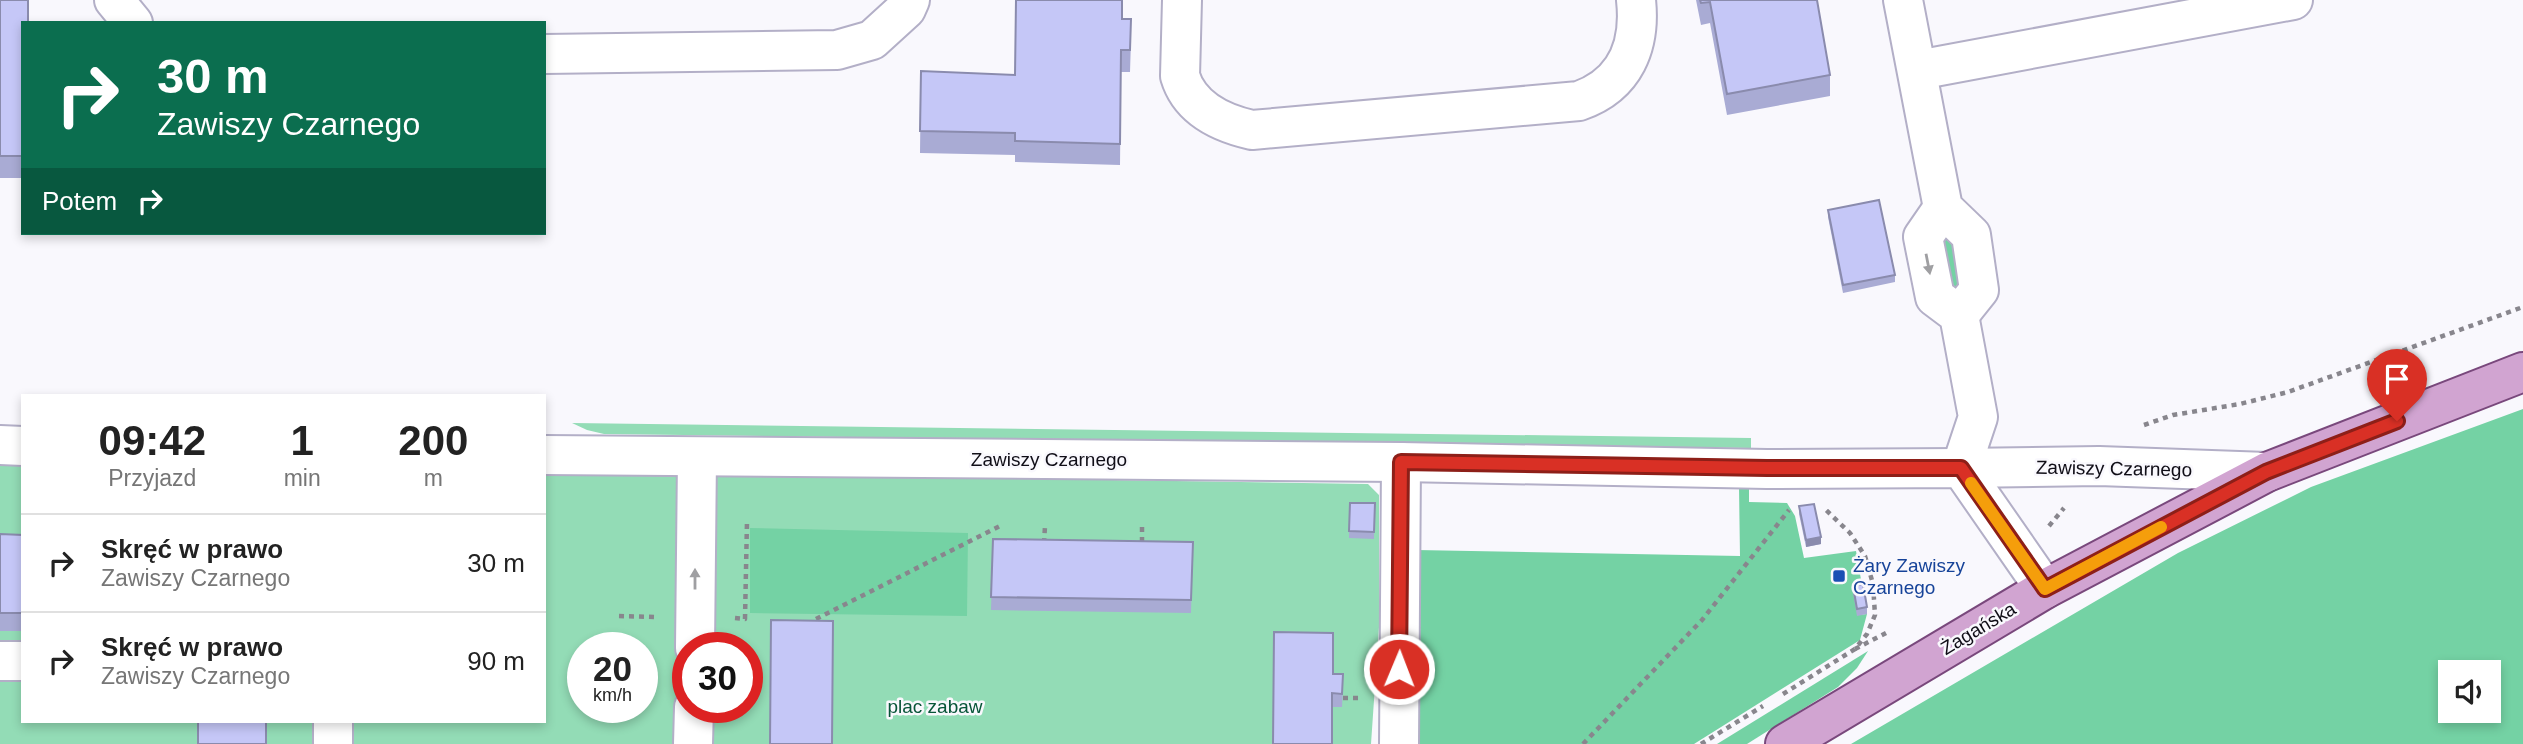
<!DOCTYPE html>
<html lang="pl">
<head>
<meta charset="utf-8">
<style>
	body { margin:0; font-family:Arial,sans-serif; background:#f2f2f2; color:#222; height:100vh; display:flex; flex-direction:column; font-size:26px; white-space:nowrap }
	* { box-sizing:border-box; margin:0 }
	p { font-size:23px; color:#767676 }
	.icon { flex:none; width:38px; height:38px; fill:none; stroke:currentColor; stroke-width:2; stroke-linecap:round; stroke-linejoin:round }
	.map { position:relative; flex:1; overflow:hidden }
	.drawer { position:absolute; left:21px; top:394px; width:525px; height:329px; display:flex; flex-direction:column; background:#fff; border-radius:0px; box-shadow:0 4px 10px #0003 }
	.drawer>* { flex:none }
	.top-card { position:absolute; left:21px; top:21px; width:525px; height:214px; border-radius:0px; box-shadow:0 4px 10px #0003; background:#0b6e4f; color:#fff; overflow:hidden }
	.buttons { position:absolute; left:2438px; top:660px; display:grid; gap:14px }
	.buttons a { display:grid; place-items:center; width:63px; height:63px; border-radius:0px; background:#fff; box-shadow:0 4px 10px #0003; font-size:35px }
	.speed { position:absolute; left:567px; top:632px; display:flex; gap:14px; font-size:35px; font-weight:700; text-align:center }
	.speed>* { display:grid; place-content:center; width:91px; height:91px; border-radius:50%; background:#fff; box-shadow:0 4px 10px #0003; line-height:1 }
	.speed small { font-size:18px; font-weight:400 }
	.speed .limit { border:10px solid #d22; background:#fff; color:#111 }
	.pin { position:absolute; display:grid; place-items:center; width:60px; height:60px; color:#fff; margin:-72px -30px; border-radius:50% 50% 50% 0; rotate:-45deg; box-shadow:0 0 7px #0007 }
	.pin .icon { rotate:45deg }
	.me { position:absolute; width:77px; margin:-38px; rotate:1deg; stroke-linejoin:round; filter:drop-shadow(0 0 5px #0008) }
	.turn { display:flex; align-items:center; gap:24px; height:147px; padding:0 21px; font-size:32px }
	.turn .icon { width:91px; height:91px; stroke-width:2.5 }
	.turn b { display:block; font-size:49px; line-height:60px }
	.then { display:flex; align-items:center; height:66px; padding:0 21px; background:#0003; gap:14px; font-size:26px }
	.eta { display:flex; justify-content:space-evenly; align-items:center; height:119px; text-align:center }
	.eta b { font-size:42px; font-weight:800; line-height:49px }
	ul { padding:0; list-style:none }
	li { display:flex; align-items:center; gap:21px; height:98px; padding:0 21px; border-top:2px solid #e0e0e0 }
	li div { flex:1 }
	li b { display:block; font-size:26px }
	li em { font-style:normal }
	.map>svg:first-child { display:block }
</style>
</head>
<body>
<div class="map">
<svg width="2523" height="744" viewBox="0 0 2523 744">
	<rect width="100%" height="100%" fill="#f9f8fd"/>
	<!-- green -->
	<g fill="#93dcb6" fill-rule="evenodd">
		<path d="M572 423 1751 438V448L604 434 587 430Z"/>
		<path d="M0 465H23V721H323L322 744H0Z"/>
		<path d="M544 471 1368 484 1379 495V627L1371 744H351V721H544ZM583 648H642V707H583ZM688 648H747V707H688Z"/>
	</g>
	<!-- forest -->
	<g fill="#74d2a4" fill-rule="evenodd">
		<path d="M1945 221 1956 237 1965 286 1957 302 1937 239Z"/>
		<path d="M2523 409V744H1851L2178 553 2311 487ZM2488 672V710H2450V672Z"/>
		<path d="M1739 487 1749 488V502L1787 503 1795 516 1804 558 1856 551 1863 591 1857 615 1867 614 1860 640 1694 744H1413L1416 550 1740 556Z"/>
		<path d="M750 528 968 533 967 616 750 613Z"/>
		<path d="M1868 651 1857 668 1838 687 1747 744H1717Z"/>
	</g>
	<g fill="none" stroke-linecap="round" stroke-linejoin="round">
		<!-- minor casing -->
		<g stroke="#b3afc7" stroke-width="42">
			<g id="minor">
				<path d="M114 0 133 23"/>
				<path d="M1182 0 1180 76C1190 109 1221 123 1252 130L1579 101C1625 85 1641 46 1636 0"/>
				<path d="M1903 0 1943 208 1971 235 1979 290 1959 315"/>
				<path d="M544 54 837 50 872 40 906 9 910 0"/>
				<path d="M1918 70 2293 0"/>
				<path d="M1943 208 1923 237 1935 297 1959 315 1978 417 1961 468 2099 466 2267 472"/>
				<path d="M0 445 23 446"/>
				<path d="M544 455 1401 462 1767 469 1961 468 2045 589"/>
				<path d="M695 648 697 457"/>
				<path d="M0 661H23"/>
				<path d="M333 721V744"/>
				<path d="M693 744 694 707"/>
				<path d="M1399 744 1401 462"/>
			</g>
		</g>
		<!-- major casing -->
		<g stroke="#79487c" stroke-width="42">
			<path id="major" d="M1785 744 2045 589 2267 472 2523 372"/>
		</g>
		<!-- path -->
		<g stroke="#88868d" stroke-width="4.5" stroke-dasharray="5 5" stroke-linecap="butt">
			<path d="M2144 425 2173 415 2240 404 2288 392 2523 307"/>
			<path d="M2049 526 2064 508"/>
			<path d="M1142 527V544"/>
			<path d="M1044 543 1045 526"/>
			<path d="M619 616 656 617"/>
			<path d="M735 618 745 619 747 521"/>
			<path d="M816 619 1000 526"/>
			<path d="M1855 649 1886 633"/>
			<path d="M1783 694 1855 649 1867 634 1875 615 1873 584 1865 556 1850 533 1826 510"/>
			<path d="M1343 698H1359"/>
			<path d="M1583 744 1702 620 1789 510"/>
			<path d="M1701 744 1763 706"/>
		</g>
		<!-- minor -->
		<use href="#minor" stroke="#fff" stroke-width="38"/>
		<!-- major -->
		<use href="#major" stroke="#d1a4d1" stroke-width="38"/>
	</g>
	<!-- wall -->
	<g fill="#a9abd4">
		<path d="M0 0 23 23V178H0Z"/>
		<path d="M1696 0H1817L1830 75V96L1727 115 1710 23 1701 25Z"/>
		<path d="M1122 19 1131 40 1130 72H1121L1120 165 1015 162V155L920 153 921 71 1015 75Z"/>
		<path d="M1828 210 1895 275V282L1843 293 1828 217Z"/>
		<path d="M1350 503H1375L1374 539 1349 538Z"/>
		<path d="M1799 506 1821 544 1806 547 1799 514Z"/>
		<path d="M0 534 23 535V631H0Z"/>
		<path d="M993 539 1193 542 1191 613 991 610Z"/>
		<path d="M1853 586 1867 607V614L1857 616 1853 593Z"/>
		<path d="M1333 674 1343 688 1342 707H1332Z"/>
	</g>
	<!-- shaded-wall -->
	<path fill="#8a8bad" d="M1821 537V544L1806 547V540Z"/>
	<!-- building -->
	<g fill="#c5c7f7" stroke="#8a8bad" stroke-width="2">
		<path d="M0 0H28V23H23V156H0Z"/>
		<path d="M1016 0H1122V19H1131L1130 50H1121L1120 144 1015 141V133L920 131 921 71 1015 75Z"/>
		<path d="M1700 0H1817L1830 75 1727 94 1710 2 1701 3Z"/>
		<path d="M1879 200 1895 275 1843 285 1828 210Z"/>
		<path d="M1350 503H1375L1374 532 1349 531Z"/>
		<path d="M1814 504 1821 537 1806 540 1799 506Z"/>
		<path d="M0 534 23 535V613H0Z"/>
		<path d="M993 539 1193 542 1191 600 991 597Z"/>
		<path d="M1863 584 1867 607 1857 609 1853 586Z"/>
		<path d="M771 620 833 621 832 744H770Z"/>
		<path d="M1274 632 1333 633V674H1343L1342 694 1332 693V744H1273Z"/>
		<rect x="198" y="721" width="68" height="23"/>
	</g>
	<!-- one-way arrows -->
	<defs><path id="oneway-solid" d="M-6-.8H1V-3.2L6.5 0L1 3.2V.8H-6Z" transform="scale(1.75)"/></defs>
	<g fill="#9f9fa2">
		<use href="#oneway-solid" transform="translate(1928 264) rotate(79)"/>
		<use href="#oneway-solid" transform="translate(695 579) rotate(-90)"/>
	</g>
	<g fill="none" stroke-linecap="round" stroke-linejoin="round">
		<!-- route casing -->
		<g stroke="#8d1f18" stroke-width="18">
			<path id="route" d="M1399 669 1401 462 1767 468H1961L2045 589 2266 472 2397 421"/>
		</g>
		<!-- route -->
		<use href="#route" stroke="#d93025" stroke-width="12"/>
		<!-- slow -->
		<path stroke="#f59e0b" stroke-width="12" d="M1971 483 2045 589 2161 527"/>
	</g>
	<!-- markers -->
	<rect fill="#1a4fb4" stroke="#f9f8fd" stroke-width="2.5" x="1832" y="569" width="14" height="14" rx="3.5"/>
	<g text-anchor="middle" stroke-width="5" stroke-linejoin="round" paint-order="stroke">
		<!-- street labels -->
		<g font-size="19" fill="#100e17" stroke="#f9f8fd">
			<text x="1049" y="466">Zawiszy Czarnego</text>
			<text transform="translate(2114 468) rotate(1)" y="7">Zawiszy Czarnego</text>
			<text transform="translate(1978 628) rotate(-31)" y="7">Żagańska</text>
		</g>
		<!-- transit labels -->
		<g font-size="19" fill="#164399" stroke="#f9f8fd" text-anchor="start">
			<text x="1853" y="572">Żary Zawiszy<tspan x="1853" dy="22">Czarnego</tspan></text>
		</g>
		<!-- park labels -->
		<g font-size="19" fill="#075538" stroke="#f9f8fd">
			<text x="935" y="713">plac zabaw</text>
		</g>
	</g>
</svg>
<div class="buttons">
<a><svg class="icon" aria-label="sound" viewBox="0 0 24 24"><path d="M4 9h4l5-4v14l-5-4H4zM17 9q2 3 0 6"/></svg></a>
</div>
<div class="speed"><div>20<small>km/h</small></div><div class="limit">30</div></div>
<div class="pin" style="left:2397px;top:421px;background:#d93025"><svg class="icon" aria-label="arrive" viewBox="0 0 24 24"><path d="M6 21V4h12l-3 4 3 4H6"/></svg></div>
<svg class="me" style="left:1399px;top:669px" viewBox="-20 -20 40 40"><circle r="17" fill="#d93025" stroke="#fff" stroke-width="3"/><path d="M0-11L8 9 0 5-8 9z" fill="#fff"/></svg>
<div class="top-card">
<div class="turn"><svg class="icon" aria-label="right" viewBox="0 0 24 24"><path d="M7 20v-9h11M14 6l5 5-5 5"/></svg><div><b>30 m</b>Zawiszy Czarnego</div></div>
<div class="then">Potem<svg class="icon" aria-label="right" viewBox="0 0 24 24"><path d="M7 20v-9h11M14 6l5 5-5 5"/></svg></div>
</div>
<section class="drawer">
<div class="eta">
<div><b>09:42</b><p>Przyjazd</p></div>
<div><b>1</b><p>min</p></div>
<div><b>200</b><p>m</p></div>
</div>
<ul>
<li><svg class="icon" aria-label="right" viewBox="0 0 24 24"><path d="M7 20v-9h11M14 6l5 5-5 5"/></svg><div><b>Skręć w prawo</b><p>Zawiszy Czarnego</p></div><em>30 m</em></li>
<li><svg class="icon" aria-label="right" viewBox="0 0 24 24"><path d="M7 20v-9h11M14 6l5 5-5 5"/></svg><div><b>Skręć w prawo</b><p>Zawiszy Czarnego</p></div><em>90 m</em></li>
</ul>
</section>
</div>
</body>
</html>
